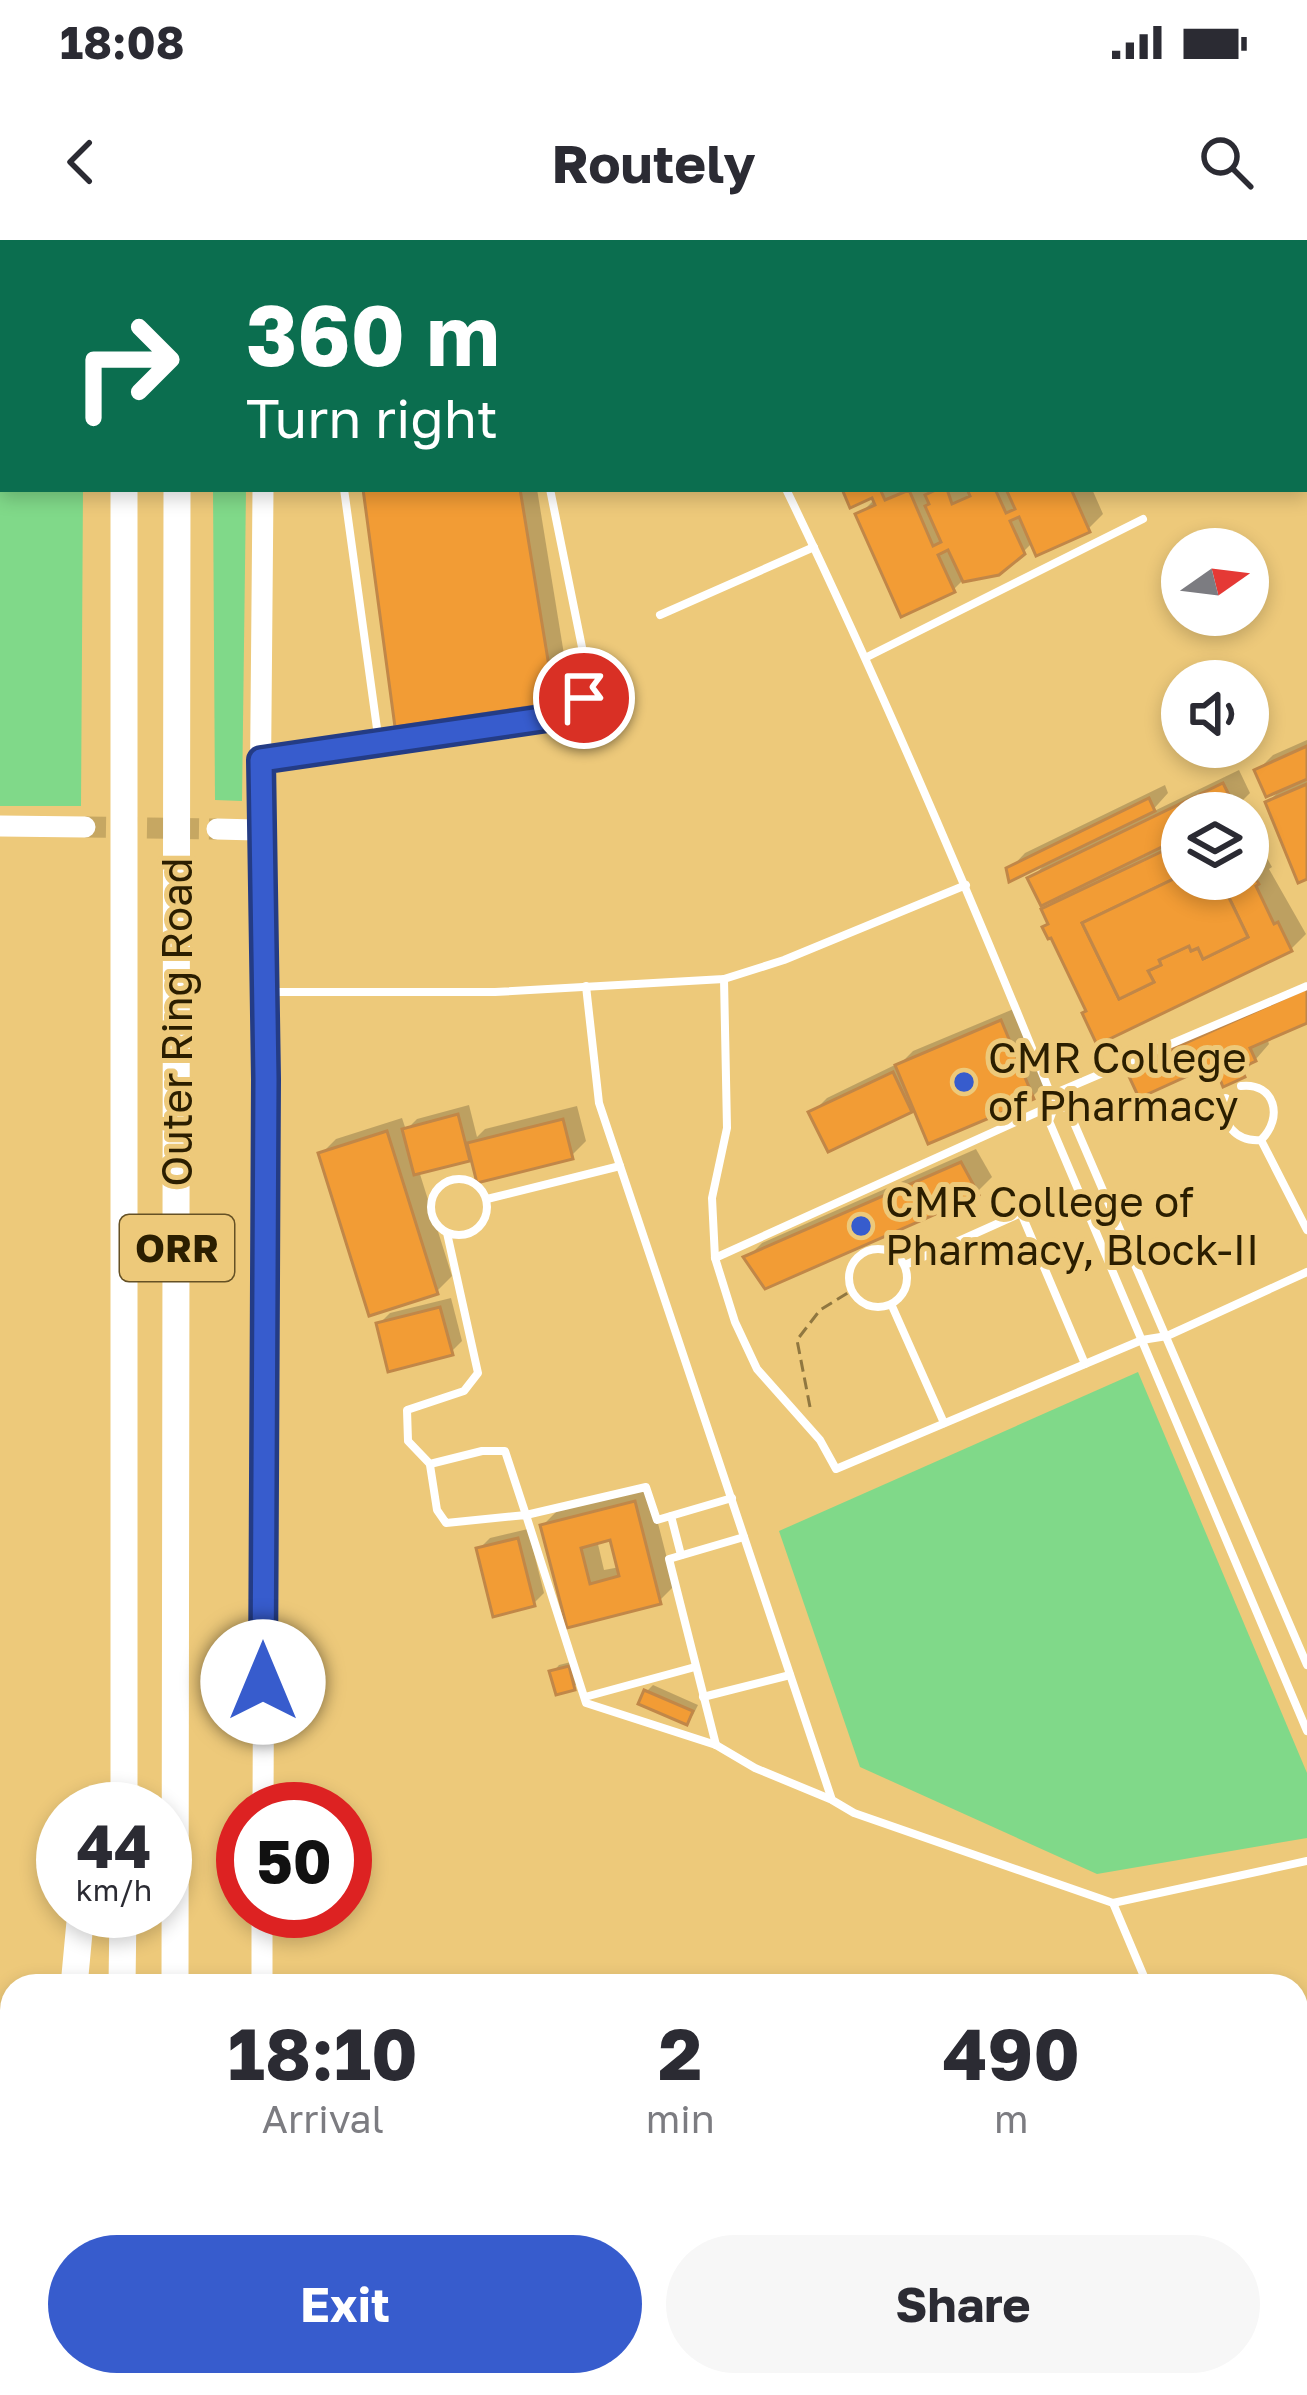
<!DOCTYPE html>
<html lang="en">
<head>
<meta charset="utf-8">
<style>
	body { margin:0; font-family:"Golos Text",sans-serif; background:#f7f7f7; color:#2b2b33; height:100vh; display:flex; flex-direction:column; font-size:45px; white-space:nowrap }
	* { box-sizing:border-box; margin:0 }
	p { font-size:39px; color:#7c7c81 }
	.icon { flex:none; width:66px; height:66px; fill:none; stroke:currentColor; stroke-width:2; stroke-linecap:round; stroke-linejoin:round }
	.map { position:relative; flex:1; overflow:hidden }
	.side { position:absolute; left:0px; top:1734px; width:1308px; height:423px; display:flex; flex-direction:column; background:#fff; border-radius:36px 36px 0 0; box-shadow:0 6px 18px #0003 }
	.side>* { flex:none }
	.guide { position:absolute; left:0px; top:0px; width:1308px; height:252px; box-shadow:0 6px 18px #0003; background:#0b6e4f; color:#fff; overflow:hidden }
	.needle { width:78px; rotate:76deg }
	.controls { position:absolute; left:1161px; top:288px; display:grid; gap:24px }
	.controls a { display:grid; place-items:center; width:108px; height:108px; border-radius:50%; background:#fff; box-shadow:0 6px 18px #0003; font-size:60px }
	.speed { position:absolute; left:36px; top:1542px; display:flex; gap:24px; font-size:60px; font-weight:700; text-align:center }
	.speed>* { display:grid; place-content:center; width:156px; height:156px; border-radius:50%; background:#fff; box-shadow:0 6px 18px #0003; line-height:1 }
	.speed small { font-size:30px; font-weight:400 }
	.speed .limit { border:18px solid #d22; background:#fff; color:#111 }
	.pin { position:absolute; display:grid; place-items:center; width:102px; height:102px; color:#fff; margin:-51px; border:6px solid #fff; border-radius:50%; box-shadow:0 3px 12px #0007 }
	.me { position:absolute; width:132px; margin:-66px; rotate:0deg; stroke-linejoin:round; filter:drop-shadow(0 0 9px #0008) }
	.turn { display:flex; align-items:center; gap:42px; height:252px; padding:0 48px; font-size:54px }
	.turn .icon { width:156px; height:156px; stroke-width:2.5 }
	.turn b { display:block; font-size:84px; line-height:102px }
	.eta { display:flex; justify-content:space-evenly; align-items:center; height:204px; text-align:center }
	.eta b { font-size:72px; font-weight:700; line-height:84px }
	.action { display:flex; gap:24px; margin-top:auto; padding:24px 48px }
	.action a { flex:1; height:138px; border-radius:72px; background:#375ccd; color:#fff; font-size:48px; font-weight:700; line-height:138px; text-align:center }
	.action a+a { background:#f7f7f7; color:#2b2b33 }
	.status { display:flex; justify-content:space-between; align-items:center; height:84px; padding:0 60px; background:#fff; direction:ltr }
	.status svg { height:33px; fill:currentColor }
	header { display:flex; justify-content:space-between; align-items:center; height:156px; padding:0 48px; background:#fff; font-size:54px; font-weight:700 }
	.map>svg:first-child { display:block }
</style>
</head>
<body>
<div class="status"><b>18:08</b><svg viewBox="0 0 49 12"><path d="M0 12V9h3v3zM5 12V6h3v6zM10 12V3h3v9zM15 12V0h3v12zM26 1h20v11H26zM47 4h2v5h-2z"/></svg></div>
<header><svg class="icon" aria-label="back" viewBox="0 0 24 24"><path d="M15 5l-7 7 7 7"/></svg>Routely<svg class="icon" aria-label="search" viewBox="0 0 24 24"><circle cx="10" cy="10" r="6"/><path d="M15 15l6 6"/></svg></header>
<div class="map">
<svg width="1307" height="2155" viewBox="0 0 1307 2155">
	<rect width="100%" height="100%" fill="#edc97a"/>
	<!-- green -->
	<g fill="#80d989">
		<path d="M0 0H84L3 3V249H83L81 566H0Z"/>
		<path d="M213 249H246L242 561 215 560Z"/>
		<path d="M1138 1132 1307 1533V1598L1097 1634 860 1527 779 1291Z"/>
	</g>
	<!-- shadow -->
	<g fill="#0003" fill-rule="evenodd">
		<path d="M366 249H537L569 445 554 460Z"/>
		<path d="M845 249H929L931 253 935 249H1092L1103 274 1088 289 1033 302 1023 312 964 339 953 350 859 275 882 252 852 264Z"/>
		<path d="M1307 500V636L1268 562 1284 546 1258 530 1273 515Z"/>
		<path d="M1239 530 1250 553 1232 571 1245 566 1256 588 1252 592 1272 627 1269 629 1306 694 1291 709 1089 770 1044 669 1059 655 1031 639 1049 620 1010 629 1025 613 1165 545 1168 553 1150 573ZM1182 573H1248V639H1182Z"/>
		<path d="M1307 742V779L1267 798 1269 804 1243 834 1215 820 1130 831 1145 816Z"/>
		<path d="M1016 768 1047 842 1032 857 915 865 910 870 812 873 827 858 903 821 913 811Z"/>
		<path d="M469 865 477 897 485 889 577 866 586 901 571 916 472 914 419 931 452 1036 437 1051 321 914 336 899 402 878 406 890 417 879Z"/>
		<path d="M976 909 992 937 977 952 747 1018 762 1003Z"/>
		<path d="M451 1058 462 1101 451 1112 379 1084 390 1073Z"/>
		<path d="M649 1248 674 1346 659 1361 569 1384 543 1285 558 1270ZM612 1296 620 1327 604 1330 597 1300Z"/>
		<path d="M528 1289 544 1353 533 1364 479 1309 490 1298Z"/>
		<path d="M575 1421 580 1440 574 1447 553 1432 559 1425Z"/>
		<path d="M653 1445 698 1465 693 1475 687 1481 646 1452Z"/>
	</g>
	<!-- building -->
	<g fill="#f29c35" stroke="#c18748" stroke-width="3" fill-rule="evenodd">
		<path d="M363 249H520L555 463 395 487Z"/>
		<path d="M842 249H880L885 260 909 250 933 306 941 302 925 266 929 264 925 255 938 249H947L952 264 970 256 967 249H995L1006 273 1015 269 1006 249H1071L1090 292 1036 316 1019 277 1010 281 1025 314 999 335 963 342 948 310 938 315 955 352 901 377 855 274 875 265 872 258 850 268Z"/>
		<path d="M1307 506V539L1266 557 1254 530Z"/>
		<path d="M1223 543 1237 571 1182 573V597L1041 666 1027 638Z"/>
		<path d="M1307 544V639L1298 643 1265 562Z"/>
		<path d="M1149 558 1155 571 1009 642 1006 628Z"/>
		<path d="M1182 602V635L1082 683 1119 759 1154 742 1148 731 1161 725 1159 720 1189 706 1191 711 1198 708 1203 719 1248 697 1220 639H1248V628L1259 644 1256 646 1274 684 1278 682 1292 711 1097 805 1082 773 1086 771 1051 698 1048 699 1042 687 1048 684 1041 669Z"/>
		<path d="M1182 635V639H1220L1248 697 1203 719 1198 708 1191 711 1189 706 1159 720 1161 725 1148 731 1154 742 1119 759 1082 683Z"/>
		<path d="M1307 748V783L1250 808 1256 821 1241 828 1245 837 1223 847 1214 824 1139 858 1126 830Z"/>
		<path d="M1001 780 1034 859 928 904 895 825Z"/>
		<path d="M893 832 912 872 828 912 808 872Z"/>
		<path d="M458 874 470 921 414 935 402 889Z"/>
		<path d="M563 879 573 919 477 943 467 903Z"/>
		<path d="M387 891 438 1054 369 1076 318 913Z"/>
		<path d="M961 922 979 955 765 1049 743 1017Z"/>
		<path d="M440 1067 453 1115 388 1132 376 1083Z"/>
		<path d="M635 1261 661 1364 567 1388 540 1285ZM610 1300 619 1336 590 1344 581 1308Z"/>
		<path d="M518 1298 535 1366 493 1377 476 1308Z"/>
		<path d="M569 1426 575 1450 556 1455 549 1431Z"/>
		<path d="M644 1450 693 1471 687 1485 638 1464Z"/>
	</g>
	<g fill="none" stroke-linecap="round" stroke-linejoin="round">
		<!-- secondary-tunnel -->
		<path stroke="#c6a762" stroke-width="21" stroke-dasharray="21 10" stroke-linecap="butt" d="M85 587 217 589"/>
		<!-- path -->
		<path stroke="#907740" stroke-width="3" stroke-dasharray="12 6" stroke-linecap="butt" d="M810 1167 797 1100 820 1070 851 1051"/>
		<!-- lane -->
		<g stroke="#fff" stroke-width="8">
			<path d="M344 249 379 503"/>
			<path d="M786 249C882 448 968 650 1051 855L1055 865 1049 881 1307 1491"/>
			<path d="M660 375 814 307"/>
			<path d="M867 417 1143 279"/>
			<path d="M262 520 562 476 584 458 585 422 550 249"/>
			<path d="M724 739 727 888 712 958 715 1018 735 1082 757 1129 820 1200 836 1229 1142 1100 1167 1096 1307 1032"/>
			<path d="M586 746 599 863 832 1560 854 1573 1113 1663"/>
			<path d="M265 752H495L724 739 784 720 966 645"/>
			<path d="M1051 855 1307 746"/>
			<path d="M1226 858C1219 883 1236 902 1261 900 1284 878 1275 842 1241 846"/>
			<path d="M1055 865 1068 869 1307 1425"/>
			<path d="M1261 900 1307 990"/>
			<circle cx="459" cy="967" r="28"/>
			<path d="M487 959 620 926"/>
			<path d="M447 993 478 1133 464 1151 407 1170 408 1201 430 1224 482 1211H505L526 1275 646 1247 657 1280 732 1258"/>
			<circle cx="878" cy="1038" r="29"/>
			<path d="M715 1018 1053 865"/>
			<path d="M905 1025 1021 973 1085 1124"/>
			<path d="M892 1066 944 1183"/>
			<path d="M430 1225 437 1270 446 1283 526 1275 586 1463 716 1505 755 1528 830 1559"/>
			<path d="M671 1276 681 1315"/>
			<path d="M585 1457 695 1427"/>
			<path d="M703 1457 790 1435"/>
			<path d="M716 1505 669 1319 744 1297"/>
			<path d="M1148 1746 1113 1663 1307 1621"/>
		</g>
		<!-- secondary -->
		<g stroke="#fff" stroke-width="21">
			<path d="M265 3V0"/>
			<path d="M263 249 260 590 266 839 263 1569"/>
			<path d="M0 586 85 587"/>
			<path d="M217 589 260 590"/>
			<path d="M262 1746V1671"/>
			<path d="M565 2145 573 2155"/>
		</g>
		<!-- highway -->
		<g stroke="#fff" stroke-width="27">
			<path d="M124 0V3"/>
			<path d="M177 0V3"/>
			<path d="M124 249V1569"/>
			<path d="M74 1746 81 1671"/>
			<path d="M122 1746 123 1671"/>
			<path d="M175 1746 177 249"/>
			<path d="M0 2033 12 2014"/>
			<path d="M1296 2096 1307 2088"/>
			<path d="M1296 2124 1307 2116"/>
			<path d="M0 2129 12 2127"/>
			<path d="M452 2145 476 2155"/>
			<path d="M60 2155H159"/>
			<path d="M1215 2155 1228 2145"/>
			<path d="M1254 2155 1268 2145"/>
		</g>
	</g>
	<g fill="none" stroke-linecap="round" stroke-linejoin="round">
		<!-- route casing -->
		<g stroke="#243c85" stroke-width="30">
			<path id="route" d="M263 1442 266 839 261 520 562 476 584 458"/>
		</g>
		<!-- route -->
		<use href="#route" stroke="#375ccd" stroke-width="21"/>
	</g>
	<!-- markers -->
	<g fill="#375ccd" stroke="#edc97a" stroke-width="4.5">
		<circle cx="964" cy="842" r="12"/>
		<circle cx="861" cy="986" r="12"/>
	</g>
	<g text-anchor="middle" stroke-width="10" stroke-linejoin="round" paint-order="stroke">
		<!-- shield labels -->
		<rect fill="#edc97a" stroke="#655125" stroke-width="3" x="120" y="975" width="114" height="66" rx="9"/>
		<g font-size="39" font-weight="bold" fill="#2b1e00">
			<text x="177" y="1022">ORR</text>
		</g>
		<!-- street labels -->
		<g font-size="42" fill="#2b1e00" stroke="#edc97a">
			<text transform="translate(177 782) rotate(-90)" y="15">Outer Ring Road</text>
		</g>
		<!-- poi labels -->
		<g font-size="42" fill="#2b1e00" stroke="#edc97a" text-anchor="start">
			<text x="988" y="833">CMR College<tspan x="988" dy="48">of Pharmacy</tspan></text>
			<text x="885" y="977">CMR College of<tspan x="885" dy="48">Pharmacy, Block-II</tspan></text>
		</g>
	</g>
</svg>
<div class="controls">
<a><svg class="needle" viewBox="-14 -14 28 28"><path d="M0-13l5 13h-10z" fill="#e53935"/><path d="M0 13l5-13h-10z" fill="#7c7c81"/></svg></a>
<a><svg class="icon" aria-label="sound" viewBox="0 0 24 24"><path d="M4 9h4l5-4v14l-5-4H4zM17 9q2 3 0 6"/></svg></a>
<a><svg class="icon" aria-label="layers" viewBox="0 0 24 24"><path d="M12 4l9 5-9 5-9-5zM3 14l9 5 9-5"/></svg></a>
</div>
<div class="speed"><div>44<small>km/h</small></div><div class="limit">50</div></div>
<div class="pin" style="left:584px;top:458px;background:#d93025"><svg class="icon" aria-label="arrive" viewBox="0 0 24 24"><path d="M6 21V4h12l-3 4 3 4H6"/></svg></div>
<svg class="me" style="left:263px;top:1442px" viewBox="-20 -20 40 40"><circle r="19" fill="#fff"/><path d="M0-13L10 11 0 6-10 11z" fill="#375ccd"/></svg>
<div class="guide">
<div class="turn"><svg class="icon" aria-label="right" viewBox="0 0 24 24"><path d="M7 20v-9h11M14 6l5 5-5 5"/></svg><div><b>360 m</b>Turn right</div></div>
</div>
<section class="side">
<div class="eta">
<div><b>18:10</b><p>Arrival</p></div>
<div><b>2</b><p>min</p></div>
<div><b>490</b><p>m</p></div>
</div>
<div class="action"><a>Exit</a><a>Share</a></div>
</section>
</div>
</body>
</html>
